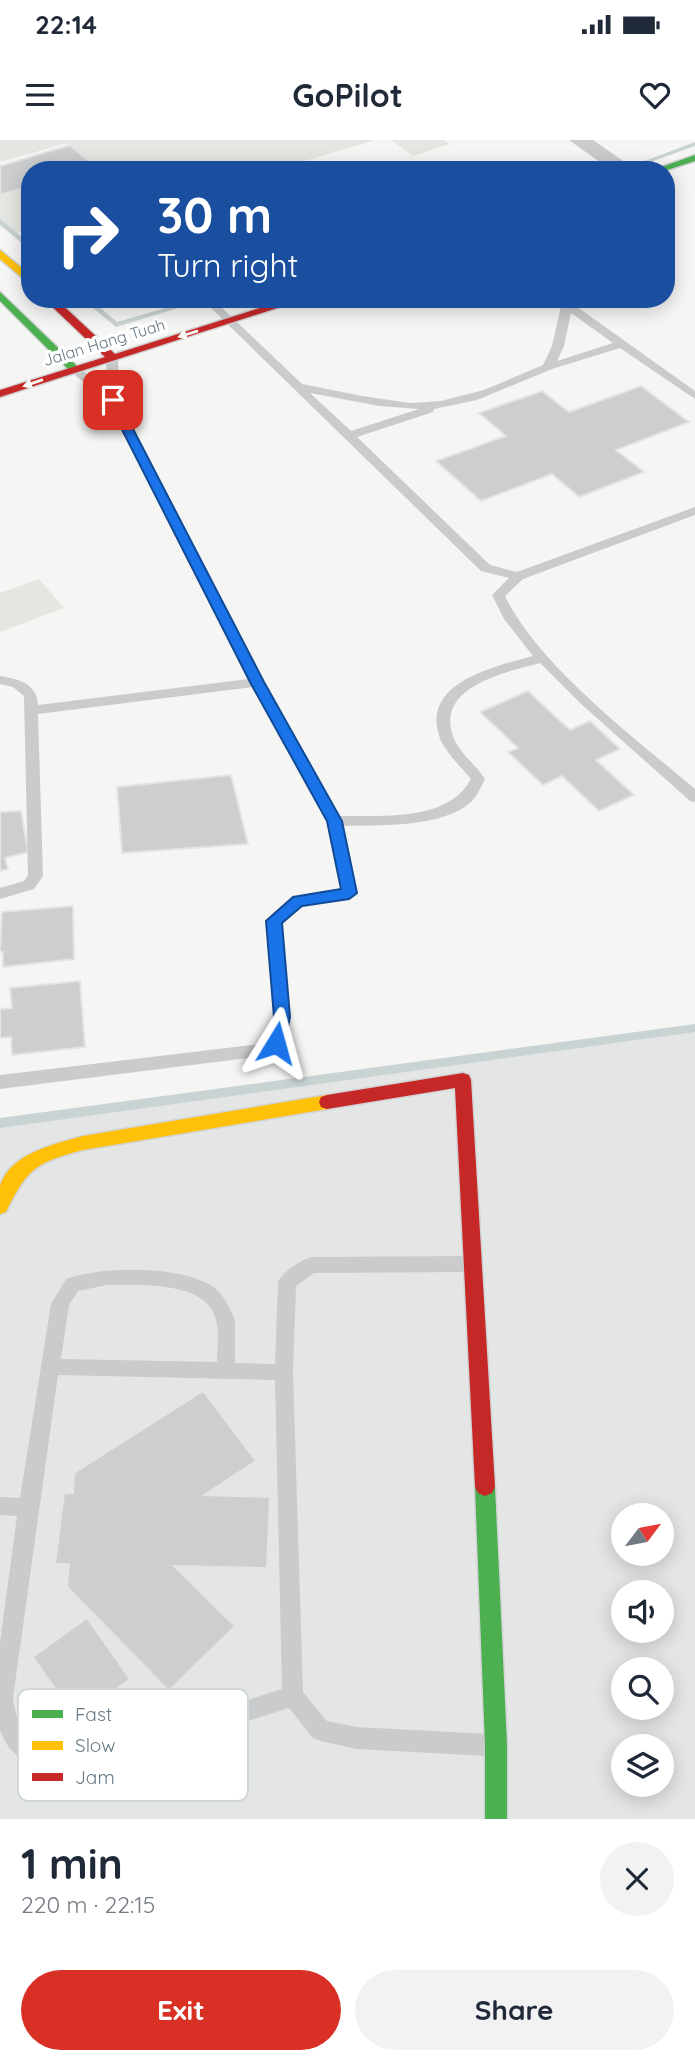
<!DOCTYPE html>
<html lang="en">
<head>
<meta charset="utf-8">
<style>
	body { margin:0; font-family:Quicksand,sans-serif; background:#f2f2f3; color:#1f2937; height:100vh; display:flex; flex-direction:column; font-size:26px; white-space:nowrap }
	* { box-sizing:border-box; margin:0 }
	p { font-size:23px; color:#747a83 }
	.icon { flex:none; width:38px; height:38px; fill:none; stroke:currentColor; stroke-width:2; stroke-linecap:round; stroke-linejoin:round }
	.map { position:relative; height:1679px; overflow:hidden }
	.drawer { display:flex; flex-direction:column; background:#fff; flex:1 }
	.drawer>* { flex:none }
	.banner { position:absolute; left:21px; top:21px; width:654px; height:147px; border-radius:28px; box-shadow:0 4px 18px #0003; background:#1a4fa0; color:#fff; overflow:hidden }
	.needle { width:46px; rotate:58deg }
	.tools { position:absolute; left:611px; top:1363px; display:grid; gap:14px }
	.tools a { display:grid; place-items:center; width:63px; height:63px; border-radius:50%; background:#fff; box-shadow:0 4px 18px #0003; font-size:35px }
	.pin { position:absolute; display:grid; place-items:center; width:60px; height:60px; color:#fff; margin:-30px; border-radius:14px; box-shadow:0 4px 10px #0006 }
	.me { position:absolute; width:77px; margin:-38px; rotate:8deg; stroke-linejoin:round; filter:drop-shadow(0 0 5px #0008) }
	.turn { display:flex; align-items:center; gap:24px; height:147px; padding:0 21px; font-size:32px }
	.turn .icon { width:91px; height:91px; stroke-width:2.5 }
	.turn b { display:block; font-size:49px; line-height:60px }
	.round { display:grid; place-items:center; flex:none; width:74px; height:74px; border-radius:37px; background:#f2f2f3 }
	.head { display:flex; align-items:center; justify-content:space-between; height:119px; padding:0 21px }
	h1 { font-size:42px; font-weight:700; line-height:52px }
	.primary-button { display:flex; gap:14px; margin-top:auto; padding:14px 21px }
	.primary-button a { flex:1; height:80px; border-radius:42px; background:#d93025; color:#fff; font-size:28px; font-weight:700; line-height:80px; text-align:center }
	.primary-button a+a { background:#f2f2f3; color:#1f2937 }
	.status { display:flex; justify-content:space-between; align-items:center; height:49px; padding:0 35px; background:#fff; direction:ltr }
	.status svg { height:19px; fill:currentColor }
	header { display:flex; justify-content:space-between; align-items:center; height:91px; padding:0 21px; background:#fff; font-size:32px; font-weight:700 }
	.map>svg:first-child { display:block }
</style>
</head>
<body>
<div class="status"><b>22:14</b><svg viewBox="0 0 49 12"><path d="M0 12V9h3v3zM5 12V6h3v6zM10 12V3h3v9zM15 12V0h3v12zM26 1h20v11H26zM47 4h2v5h-2z"/></svg></div>
<header><svg class="icon" aria-label="menu" viewBox="0 0 24 24"><path d="M4 6h16M4 12h16M4 18h16"/></svg>GoPilot<svg class="icon" aria-label="heart" viewBox="0 0 24 24"><path d="M12 20l-8-8c-3-5 5-10 8-4 3-6 11-1 8 4z"/></svg></header>
<div class="map">
<svg width="695" height="1679" viewBox="0 0 695 1679">
	<rect width="100%" height="100%" fill="#f5f5f4"/>
	<!-- built -->
	<path fill="#e4e6e5" fill-rule="evenodd" d="M695 888V1679H0V982ZM623 1376H662V1414H623ZM623 1452H662V1491H623ZM623 1530H662V1568H623ZM623 1606H662V1645H623Z"/>
	<!-- green -->
	<g fill="#e4e7e1">
		<path d="M0 0H375L274 30H86L96 26 67 3 0 22Z"/>
		<path d="M391 0H444L450 4 413 16Z"/>
		<path d="M30 46V89L14 94 0 81V55Z"/>
		<path d="M39 439 64 468 0 492V453Z"/>
	</g>
	<g fill="none" stroke-linecap="round" stroke-linejoin="round">
		<!-- stream -->
		<g fill="#c9d3d4" fill-rule="evenodd">
			<path d="M695 2V6L642 25 637 24Z"/>
			<path d="M0 79 30 104V110L0 85Z"/>
			<path d="M82 159H90L117 182 196 159H208L116 187Z"/>
			<path d="M695 884V892L0 988V978Z"/>
		</g>
	</g>
	<!-- building -->
	<g fill="#cccecf" stroke="#e4e4e4" stroke-width="2">
		<path d="M70 5 96 27 86 30H30V46L0 55V26Z"/>
		<path d="M641 246 689 282 616 310 644 332 579 357 552 334 481 361 436 321 506 296 479 273 542 251 569 272Z"/>
		<path d="M528 551 570 590 590 581 620 609 596 620 634 655 599 671 562 636 543 645 508 612 518 608 480 572Z"/>
		<path d="M231 635 248 704 122 713 117 647Z"/>
		<path d="M21 671 28 712 5 718 8 729 0 731V672Z"/>
		<path d="M73 766 74 819 3 827V812H0L2 772Z"/>
		<path d="M80 841 85 907 12 915 11 897 0 898V869L12 868 10 848Z"/>
		<path d="M203 1251 256 1321 204 1355 270 1357 267 1428 174 1426 235 1486 169 1551 67 1447 69 1424H55L64 1353H73L74 1333Z"/>
		<path d="M87 1478 130 1539 76 1579 33 1517Z"/>
	</g>
	<g fill="none" stroke-linecap="round" stroke-linejoin="round">
		<!-- fast casing -->
		<g stroke="#d2d3d4" stroke-width="3">
			<g id="fast">
				<path d="M695 15V21L667 30H653Z"/>
				<path d="M0 152 78 227V231H70L0 161Z"/>
				<path d="M485 1338 492 1341 495 1347 507 1605V1679H485V1605L475 1347 478 1341Z"/>
			</g>
		</g>
		<!-- slow casing -->
		<g stroke="#d2d3d4" stroke-width="3">
			<g id="slow">
				<path d="M0 110 30 135V144L0 119Z"/>
				<path d="M327 955 333 957 335 962 333 967 327 969 83 1010C35 1023 28 1028 6 1072L0 1074C0 1066 0 1054 0 1046 10 1013 55 1004 83 996Z"/>
			</g>
		</g>
		<!-- jam casing -->
		<g stroke="#d2d3d4" stroke-width="3">
			<g id="jam">
				<path d="M44 159H56L115 214 288 159H305L0 257V250L105 217Z"/>
				<path d="M463 933 469 935 471 940 495 1347 492 1353 485 1356 478 1353 475 1347 455 948 327 969 321 967 319 962 321 957 327 955Z"/>
			</g>
		</g>
		<!-- lane -->
		<g fill="#cacbcc" fill-rule="evenodd">
			<path d="M566 159 695 251V259L620 208 552 229 477 260 434 269 433 272 357 297 490 425 517 432 695 367V375L523 439 505 456C539 526 635 598 695 649V662L690 661 580 563 540 523C503 533 431 548 455 601 462 615 477 626 485 639 481 647 477 656 471 662 443 688 378 685 342 686L357 753 354 757 302 766 282 783 290 877 282 907 265 916 0 949V935L261 904 269 900 274 877 266 781 293 757 341 749 327 681 253 547 38 574 43 736 34 749 0 759V748L24 741 28 735 24 556 13 547 0 544V536C18 539 37 543 38 565L249 539 108 262 70 231V227H78L107 250 106 217 112 214 118 217 119 260 264 542 338 676C381 675 447 683 471 639 461 627 448 615 441 601 417 543 494 527 533 516L504 479 492 455 509 438 481 431 211 168 220 166 302 244 362 256 410 263 441 261 484 250 543 225 552 206 561 166 555 160ZM571 173 613 203 557 221 564 206ZM310 253 379 266 419 269 351 291Z"/>
			<path d="M472 1116 478 1119 481 1124 478 1129 472 1132 314 1133 296 1146 293 1232 303 1552 327 1581 356 1587 489 1594 497 1597 500 1605 497 1613 489 1616 356 1609 321 1601 313 1598 289 1568 143 1614 69 1632 55 1634 25 1623 9 1608 0 1591V1503L17 1376 0 1375V1357L20 1358 51 1164 66 1139C101 1126 184 1125 215 1148 223 1154 231 1170 235 1180V1223L275 1224 278 1142C283 1131 300 1121 311 1117ZM107 1145C140 1146 210 1139 217 1184 219 1196 217 1210 217 1222L61 1219 69 1165 78 1151ZM58 1235 275 1240 282 1549C241 1561 77 1621 45 1610 23 1602 16 1579 13 1558Z"/>
		</g>
		<!-- street -->
		<path fill="#cacbcc" fill-rule="evenodd" d="M569 0H593L636 30H611Z"/>
		<!-- fast -->
		<use href="#fast" fill="#4caf50" fill-rule="evenodd"/>
		<!-- slow -->
		<use href="#slow" fill="#ffc107" fill-rule="evenodd"/>
		<!-- jam -->
		<use href="#jam" fill="#c62828" fill-rule="evenodd"/>
	</g>
	<!-- one-way arrows -->
	<defs><path id="oneway-solid" d="M-6-.8H1V-3.2L6.5 0L1 3.2V.8H-6Z" transform="scale(1.75)"/></defs>
	<g fill="#f6fbf6">
		<use href="#oneway-solid" transform="translate(188 194) rotate(163)"/>
		<use href="#oneway-solid" transform="translate(33 243) rotate(161)"/>
	</g>
	<!-- route -->
	<path fill="#1a73e8" stroke="#114b97" stroke-width="2" d="M113 256 118 260 264 542 342 681 357 753 349 759 302 766 282 783 290 877 285 903 276 909 268 903 274 877 266 781 293 757 341 749 327 681 250 542 107 260Z"/>
	<g text-anchor="middle" stroke-width="7" stroke-linejoin="round" paint-order="stroke">
		<!-- far-street labels -->
		<g font-size="16" fill="#667984" stroke="#fff">
			<text transform="translate(104 202) rotate(-17)" y="6">Jalan Hang Tuah</text>
		</g>
	</g>
	<!-- legend -->
	<rect x="18" y="1549" width="230" height="112" rx="10" fill="#fff" stroke="#d1d7da" stroke-width="2"/>
	<rect x="32" y="1570" width="31" height="8" fill="#4caf50"/>
	<rect x="32" y="1601" width="31" height="9" fill="#ffc107"/>
	<rect x="32" y="1633" width="31" height="8" fill="#c62828"/>
	<g font-size="19" fill="#667984">
		<text x="75" y="1581">Fast</text>
		<text x="75" y="1612">Slow</text>
		<text x="75" y="1644">Jam</text>
	</g>
</svg>
<div class="tools">
<a><svg class="needle" viewBox="-14 -14 28 28"><path d="M0-13l5 13h-10z" fill="#e53935"/><path d="M0 13l5-13h-10z" fill="#747a83"/></svg></a>
<a><svg class="icon" aria-label="sound" viewBox="0 0 24 24"><path d="M4 9h4l5-4v14l-5-4H4zM17 9q2 3 0 6"/></svg></a>
<a><svg class="icon" aria-label="search" viewBox="0 0 24 24"><circle cx="10" cy="10" r="6"/><path d="M15 15l6 6"/></svg></a>
<a><svg class="icon" aria-label="layers" viewBox="0 0 24 24"><path d="M12 4l9 5-9 5-9-5zM3 14l9 5 9-5"/></svg></a>
</div>
<div class="pin" style="left:113px;top:260px;background:#d93025"><svg class="icon" aria-label="arrive" viewBox="0 0 24 24"><path d="M6 21V4h12l-3 4 3 4H6"/></svg></div>
<svg class="me" style="left:276px;top:903px" viewBox="-20 -20 40 40"><path d="M0-17L14 15 0 8-14 15z" fill="#1a73e8" stroke="#fff" stroke-width="4"/></svg>
<div class="banner">
<div class="turn"><svg class="icon" aria-label="right" viewBox="0 0 24 24"><path d="M7 20v-9h11M14 6l5 5-5 5"/></svg><div><b>30 m</b>Turn right</div></div>
</div>
</div>
<section class="drawer">
<div class="head"><div><h1>1 min</h1><p>220 m · 22:15</p></div><a class="round"><svg class="icon" aria-label="close" viewBox="0 0 24 24"><path d="M6 6l12 12M18 6L6 18"/></svg></a></div>
<div class="primary-button"><a>Exit</a><a>Share</a></div>
</section>
</body>
</html>
